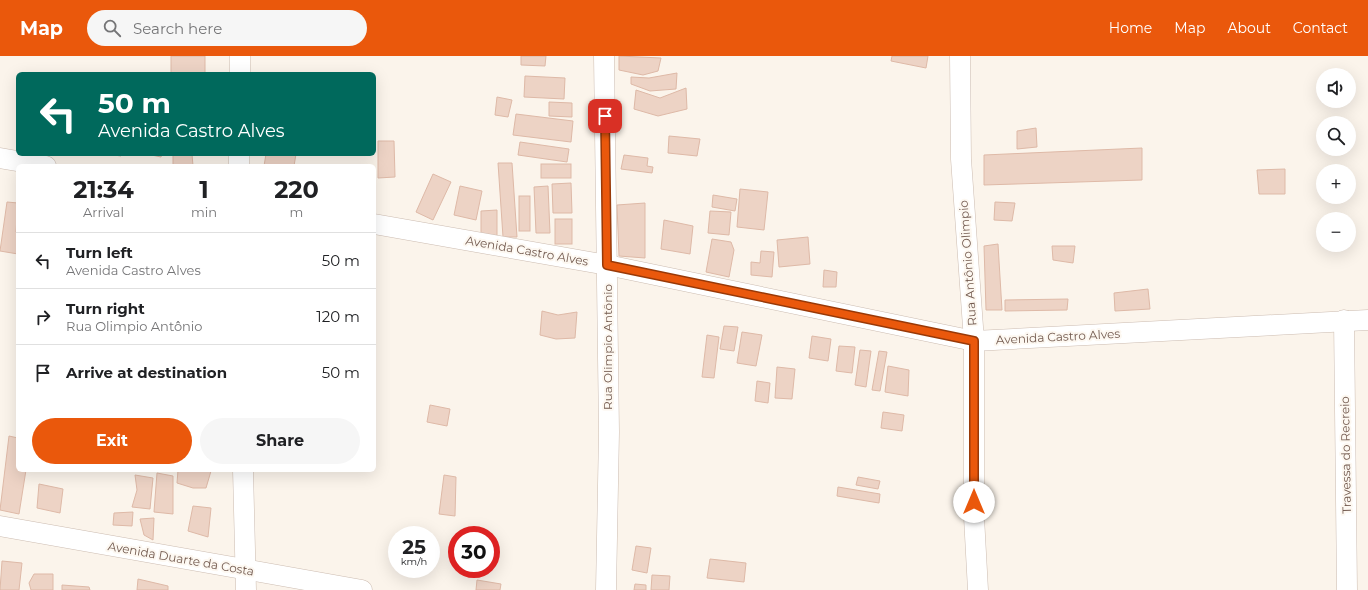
<!DOCTYPE html>
<html lang="en">
<head>
<meta charset="utf-8">
<style>
	body { margin:0; font-family:Montserrat,sans-serif; background:#f6f6f6; color:#202124; height:100vh; display:flex; flex-direction:column; font-size:15px; white-space:nowrap }
	* { box-sizing:border-box; margin:0 }
	p { font-size:13px; color:#757577 }
	.icon { flex:none; width:22px; height:22px; fill:none; stroke:currentColor; stroke-width:2; stroke-linecap:round; stroke-linejoin:round }
	.map { position:relative; flex:1; overflow:hidden }
	.sheet { position:absolute; left:16px; top:108px; width:360px; height:308px; display:flex; flex-direction:column; background:#fff; border-radius:6px; box-shadow:0 4px 16px #0002 }
	.sheet>* { flex:none }
	.top-card { position:absolute; left:16px; top:16px; width:360px; height:84px; border-radius:6px; box-shadow:0 4px 16px #0002; background:#00695c; color:#fff; overflow:hidden }
	.buttons { position:absolute; left:1316px; top:12px; display:grid; gap:8px }
	.buttons a { display:grid; place-items:center; width:40px; height:40px; border-radius:50%; background:#fff; box-shadow:0 4px 16px #0002; font-size:20px }
	.speed { position:absolute; left:388px; top:470px; display:flex; gap:8px; font-size:20px; font-weight:700; text-align:center }
	.speed>* { display:grid; place-content:center; width:52px; height:52px; border-radius:50%; background:#fff; box-shadow:0 4px 16px #0002; line-height:1 }
	.speed small { font-size:10px; font-weight:400 }
	.speed .limit { border:6px solid #d22; background:#fff; color:#111 }
	.pin { position:absolute; display:grid; place-items:center; width:34px; height:34px; color:#fff; margin:-17px; border-radius:8px; box-shadow:0 2px 6px #0006 }
	.me { position:absolute; width:44px; margin:-22px; rotate:0deg; stroke-linejoin:round; filter:drop-shadow(0 0 3px #0008) }
	.turn { display:flex; align-items:center; gap:14px; height:84px; padding:0 16px; font-size:18px }
	.turn .icon { width:52px; height:52px; stroke-width:2.5 }
	.turn b { display:block; font-size:28px; line-height:34px }
	.eta { display:flex; justify-content:space-evenly; align-items:center; height:68px; text-align:center }
	.eta b { font-size:24px; font-weight:700; line-height:28px }
	.cta { display:flex; gap:8px; margin-top:auto; padding:8px 16px }
	.cta a { flex:1; height:46px; border-radius:24px; background:#ea580c; color:#fff; font-size:16px; font-weight:700; line-height:46px; text-align:center }
	.cta a+a { background:#f6f6f6; color:#202124 }
	ul { padding:0; list-style:none }
	li { display:flex; align-items:center; gap:12px; height:56px; padding:0 16px; border-top:1px solid #e0e0e0 }
	li div { flex:1 }
	li b { display:block; font-size:15px }
	li em { font-style:normal }
	header { display:flex; align-items:center; gap:24px; box-sizing:border-box; height:56px; padding:0 20px; background:#ea580c; color:#fff }
	header strong { font-size:19px }
	nav { display:flex; gap:22px; margin-inline-start:auto; font-size:14px }
	.search { width:280px; height:36px; background:#f6f6f6; display:flex; align-items:center; gap:10px; box-sizing:border-box; padding:0 14px; border-radius:22px; color:#757577; font-size:15px }
	.map>svg:first-child { display:block }
</style>
</head>
<body>
<header>
<strong>Map</strong>
<div class="search"><svg class="icon" aria-label="search" viewBox="0 0 24 24"><circle cx="10" cy="10" r="6"/><path d="M15 15l6 6"/></svg>Search here</div>
<nav><a>Home</a><a>Map</a><a>About</a><a>Contact</a></nav>
</header>
<div class="map">
<svg width="1368" height="534" viewBox="0 0 1368 534">
	<rect width="100%" height="100%" fill="#fbf4eb"/>
	<!-- building -->
	<g fill="#edd3c5" stroke="#deb9a7">
		<rect x="171" y="0" width="34" height="18"/>
		<path d="M521 0H546L545 10 521 9Z"/>
		<path d="M619 0 661 2 658 15 643 19 619 14Z"/>
		<path d="M892 0H928L926 12 891 5Z"/>
		<path d="M677 17 676 33 650 35 631 28V21L649 22Z"/>
		<path d="M525 20 565 22 564 43 524 41Z"/>
		<path d="M686 32 687 53 658 60 634 53 636 34 660 42Z"/>
		<path d="M497 41 512 44 508 61 495 59Z"/>
		<path d="M549 46 572 47V61L549 60Z"/>
		<path d="M516 58 573 65 571 86 513 79Z"/>
		<path d="M1036 72 1037 91 1017 93V75Z"/>
		<path d="M669 80 700 83 697 100 668 97Z"/>
		<path d="M378 85H394L395 121 378 122Z"/>
		<path d="M520 86 569 93 567 106 518 99Z"/>
		<path d="M1142 92V124L984 129V99Z"/>
		<path d="M107 98H122L121 100Z"/>
		<path d="M147 98H162L161 101Z"/>
		<path d="M173 98H192L193 110H173Z"/>
		<path d="M266 98H296L294 110H264Z"/>
		<path d="M624 99 648 102 647 110 653 111 652 117 621 113Z"/>
		<path d="M498 107H512L517 181H503Z"/>
		<rect x="541" y="108" width="30" height="14"/>
		<path d="M1285 113V138H1259L1257 114Z"/>
		<path d="M433 118 451 126 433 164 416 156Z"/>
		<path d="M571 127 572 157H553L552 128Z"/>
		<path d="M460 130 482 135 476 164 454 159Z"/>
		<path d="M548 130 550 177H536L534 131Z"/>
		<path d="M740 133 768 136 764 174 737 171Z"/>
		<path d="M713 139 737 143 735 155 712 151Z"/>
		<rect x="519" y="140" width="11" height="35"/>
		<path d="M7 146 18 147 16 176 18 177V198L0 195Z"/>
		<path d="M995 146 1015 147 1012 165 994 164Z"/>
		<path d="M645 147V202L619 200 617 149Z"/>
		<path d="M497 154V180H481V155Z"/>
		<path d="M710 155 731 156 729 179 708 177Z"/>
		<rect x="555" y="163" width="17" height="25"/>
		<path d="M664 164 693 170 690 198 661 193Z"/>
		<path d="M808 181 810 208 779 211 777 184Z"/>
		<path d="M712 183 731 186 734 194 729 221 706 216Z"/>
		<path d="M998 188 1002 254H986L984 190Z"/>
		<path d="M1052 190H1075L1073 207 1053 204Z"/>
		<path d="M761 195 774 196 772 221 751 219V206L760 207Z"/>
		<path d="M824 214 837 216 836 231H823Z"/>
		<path d="M1148 233 1150 253 1115 255 1114 237Z"/>
		<path d="M1068 243 1067 254 1005 255V244Z"/>
		<path d="M542 255 558 259 577 256 575 282 556 283 540 279Z"/>
		<path d="M724 270 738 271 734 295 720 293Z"/>
		<path d="M742 276 762 279 756 310 737 307Z"/>
		<path d="M707 279 719 281 714 322 702 321Z"/>
		<path d="M812 280 831 283 828 305 809 302Z"/>
		<path d="M839 290 855 291 852 317 836 315Z"/>
		<path d="M860 294 871 295 866 331 855 329Z"/>
		<path d="M879 295 887 296 880 335 872 334Z"/>
		<path d="M888 310 909 314 908 340 885 336Z"/>
		<path d="M777 311 795 313 792 343 775 342Z"/>
		<path d="M757 325 770 327 768 347 755 345Z"/>
		<path d="M430 349 450 353 447 370 427 366Z"/>
		<path d="M883 356 904 359 902 375 881 372Z"/>
		<path d="M9 380 18 382V414H26L19 458 0 454Z"/>
		<path d="M178 414H204L211 415 206 432H193L177 427Z"/>
		<path d="M157 417 173 420V458L154 456Z"/>
		<path d="M135 419 153 422 150 453 132 451 137 434Z"/>
		<path d="M444 419 456 421 455 460 439 458Z"/>
		<path d="M858 421 880 425 878 433 856 429Z"/>
		<path d="M39 428 63 433 60 457 37 452Z"/>
		<path d="M838 431 880 438 879 447 837 440Z"/>
		<path d="M193 450 211 452 208 481 188 475Z"/>
		<path d="M133 456 132 470 113 469 114 457Z"/>
		<path d="M154 462 153 484 144 479 140 463Z"/>
		<path d="M636 490 651 492 647 517 632 514Z"/>
		<path d="M710 503 746 507 744 526 707 522Z"/>
		<path d="M2 505 22 507 19 534H0Z"/>
		<path d="M34 518H53V534H31L29 527Z"/>
		<path d="M652 519 670 520 669 534H651Z"/>
		<path d="M138 523 168 530V534H137Z"/>
		<path d="M477 524 501 528 500 534H476Z"/>
		<path d="M635 528 646 529V534H634Z"/>
		<path d="M62 529 89 531 90 534H62Z"/>
	</g>
	<g fill="none" stroke-linecap="round" stroke-linejoin="round">
		<!-- minor casing -->
		<g stroke="#ccbcb1" stroke-width="21">
			<g id="minor">
				<path d="M604 0 609 376 606 534"/>
				<path d="M960 0 961 103 974 285V461L978 534"/>
				<path d="M240 18V0"/>
				<path d="M0 102 46 110"/>
				<path d="M239 110V98"/>
				<path d="M374 168 607 209 974 285 1368 264"/>
				<path d="M1344 264 1347 534"/>
				<path d="M243 414 246 534"/>
				<path d="M0 470 362 534"/>
			</g>
		</g>
		<!-- minor -->
		<use href="#minor" stroke="#fff" stroke-width="20"/>
	</g>
	<g fill="none" stroke-linecap="round" stroke-linejoin="round">
		<!-- route casing -->
		<g stroke="#983908" stroke-width="10">
			<path id="route" d="M605 60 607 209 974 285V446"/>
		</g>
		<!-- route -->
		<use href="#route" stroke="#ea580c" stroke-width="7"/>
	</g>
	<g text-anchor="middle" stroke-width="4" stroke-linejoin="round" paint-order="stroke">
		<!-- street labels -->
		<g font-size="12" fill="#735b50" stroke="#fdf8f1">
			<text transform="translate(527 195) rotate(10)" y="4">Avenida Castro Alves</text>
			<text transform="translate(968 207) rotate(-94)" y="4">Rua Antônio Olimpio</text>
			<text transform="translate(1058 281) rotate(-3)" y="4">Avenida Castro Alves</text>
			<text transform="translate(608 291) rotate(-90)" y="4">Rua Olimpio Antônio</text>
			<text transform="translate(1346 399) rotate(-91)" y="4">Travessa do Recreio</text>
			<text transform="translate(181 503) rotate(10)" y="4">Avenida Duarte da Costa</text>
		</g>
	</g>
</svg>
<div class="buttons">
<a><svg class="icon" aria-label="sound" viewBox="0 0 24 24"><path d="M4 9h4l5-4v14l-5-4H4zM17 9q2 3 0 6"/></svg></a>
<a><svg class="icon" aria-label="search" viewBox="0 0 24 24"><circle cx="10" cy="10" r="6"/><path d="M15 15l6 6"/></svg></a>
<a>+</a>
<a>−</a>
</div>
<div class="speed"><div>25<small>km/h</small></div><div class="limit">30</div></div>
<div class="pin" style="left:605px;top:60px;background:#d93025"><svg class="icon" aria-label="arrive" viewBox="0 0 24 24"><path d="M6 21V4h12l-3 4 3 4H6"/></svg></div>
<svg class="me" style="left:974px;top:446px" viewBox="-20 -20 40 40"><circle r="19" fill="#fff"/><path d="M0-13L10 11 0 6-10 11z" fill="#ea580c"/></svg>
<div class="top-card">
<div class="turn"><svg class="icon" aria-label="left" viewBox="0 0 24 24"><path d="M17 20v-9H6M10 6l-5 5 5 5"/></svg><div><b>50 m</b>Avenida Castro Alves</div></div>
</div>
<section class="sheet">
<div class="eta">
<div><b>21:34</b><p>Arrival</p></div>
<div><b>1</b><p>min</p></div>
<div><b>220</b><p>m</p></div>
</div>
<ul>
<li><svg class="icon" aria-label="left" viewBox="0 0 24 24"><path d="M17 20v-9H6M10 6l-5 5 5 5"/></svg><div><b>Turn left</b><p>Avenida Castro Alves</p></div><em>50 m</em></li>
<li><svg class="icon" aria-label="right" viewBox="0 0 24 24"><path d="M7 20v-9h11M14 6l5 5-5 5"/></svg><div><b>Turn right</b><p>Rua Olimpio Antônio</p></div><em>120 m</em></li>
<li><svg class="icon" aria-label="arrive" viewBox="0 0 24 24"><path d="M6 21V4h12l-3 4 3 4H6"/></svg><div><b>Arrive at destination</b></div><em>50 m</em></li>
</ul>
<div class="cta"><a>Exit</a><a>Share</a></div>
</section>
</div>
</body>
</html>
